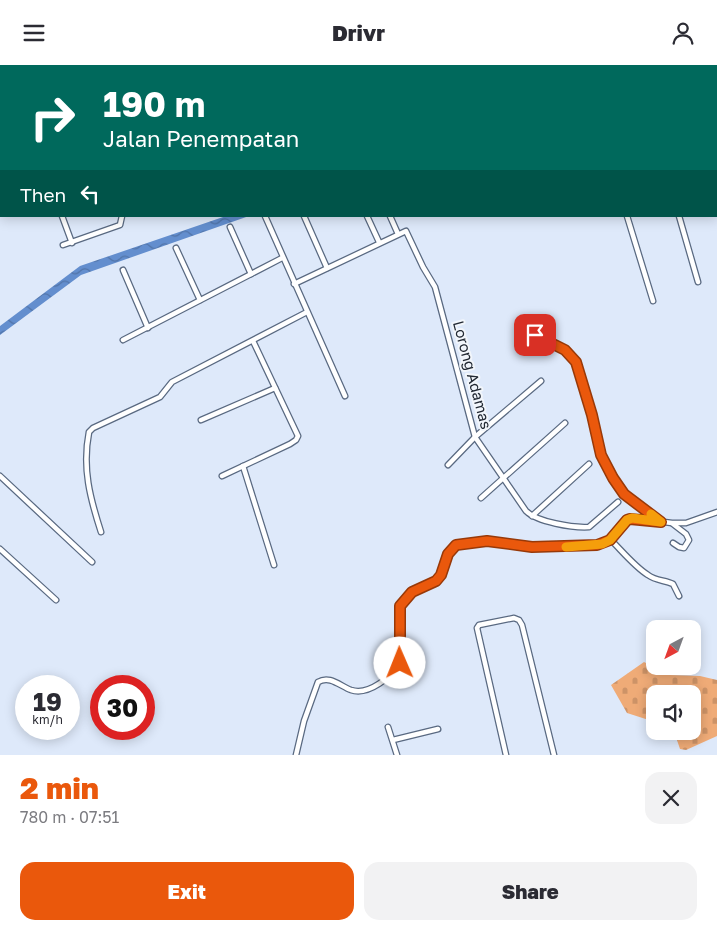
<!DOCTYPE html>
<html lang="en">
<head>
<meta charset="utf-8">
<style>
	body { margin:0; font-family:"Golos Text",sans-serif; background:#f2f2f3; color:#2b2b33; height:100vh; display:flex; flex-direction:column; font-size:19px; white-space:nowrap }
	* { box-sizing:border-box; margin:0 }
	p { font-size:16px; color:#7c7c81 }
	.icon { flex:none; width:28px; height:28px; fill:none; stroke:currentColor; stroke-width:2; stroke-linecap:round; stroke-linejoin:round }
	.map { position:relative; height:690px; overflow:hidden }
	.details { display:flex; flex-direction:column; background:#fff; flex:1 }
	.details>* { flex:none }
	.top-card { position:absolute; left:0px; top:0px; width:718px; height:152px; box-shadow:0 2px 12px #0003; background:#00695c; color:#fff; overflow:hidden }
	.needle { width:32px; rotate:221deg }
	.tools { position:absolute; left:646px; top:555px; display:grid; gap:10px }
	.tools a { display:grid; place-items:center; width:55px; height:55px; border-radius:10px; background:#fff; box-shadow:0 2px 12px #0003; font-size:25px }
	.speed { position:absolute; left:15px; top:610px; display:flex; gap:10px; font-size:25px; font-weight:700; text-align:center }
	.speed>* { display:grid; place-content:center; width:65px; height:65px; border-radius:50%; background:#fff; box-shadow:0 2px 12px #0003; line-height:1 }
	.speed small { font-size:12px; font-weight:400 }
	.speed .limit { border:8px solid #d22; background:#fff; color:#111 }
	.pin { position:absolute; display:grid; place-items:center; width:42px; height:42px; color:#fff; margin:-21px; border-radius:10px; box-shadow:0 2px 8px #0006 }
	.me { position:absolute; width:55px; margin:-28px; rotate:359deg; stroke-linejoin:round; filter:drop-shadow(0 0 4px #0008) }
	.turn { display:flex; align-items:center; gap:18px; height:105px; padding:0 20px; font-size:22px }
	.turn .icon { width:65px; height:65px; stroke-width:2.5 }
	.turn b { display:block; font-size:35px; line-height:42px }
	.then { display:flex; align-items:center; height:48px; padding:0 20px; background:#0003; gap:10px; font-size:19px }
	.round { display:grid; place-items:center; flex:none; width:52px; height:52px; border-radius:15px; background:#f2f2f3 }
	.overview { display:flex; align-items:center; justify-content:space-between; height:85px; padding:0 20px }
	h1 { font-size:30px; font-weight:800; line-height:38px; color:#ea580c }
	.cta { display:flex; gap:10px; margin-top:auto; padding:10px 20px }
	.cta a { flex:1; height:58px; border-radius:15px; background:#ea580c; color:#fff; font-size:20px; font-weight:800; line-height:58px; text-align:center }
	.cta a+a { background:#f2f2f3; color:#2b2b33 }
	header { display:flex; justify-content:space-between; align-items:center; height:65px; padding:0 20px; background:#fff; font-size:22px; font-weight:800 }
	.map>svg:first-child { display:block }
</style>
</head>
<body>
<header><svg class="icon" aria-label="menu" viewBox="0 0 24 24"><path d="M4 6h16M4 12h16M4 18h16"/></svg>Drivr<svg class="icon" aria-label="person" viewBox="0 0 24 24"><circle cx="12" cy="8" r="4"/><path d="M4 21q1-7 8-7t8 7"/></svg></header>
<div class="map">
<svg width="717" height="690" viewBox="0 0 717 690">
	<defs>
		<pattern id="cemetery-stones" width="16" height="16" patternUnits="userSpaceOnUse" patternTransform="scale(1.25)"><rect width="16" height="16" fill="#efab77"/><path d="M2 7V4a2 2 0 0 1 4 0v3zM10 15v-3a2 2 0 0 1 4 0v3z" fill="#cd9367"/></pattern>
		<pattern id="water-waves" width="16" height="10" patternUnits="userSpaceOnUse" patternTransform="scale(1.25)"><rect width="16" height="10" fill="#638ece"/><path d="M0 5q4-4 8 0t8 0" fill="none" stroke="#5174a8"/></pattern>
	</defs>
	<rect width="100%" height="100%" fill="#dee9fa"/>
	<!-- cemetery -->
	<path fill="url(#cemetery-stones)" d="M644 597 670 610 700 611 717 615V671L686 685 680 684 674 666H692V629H655V657L627 648 611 620Z"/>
	<!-- water -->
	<path fill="url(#water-waves)" d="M226 151H249L81 210 0 270V261L80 201Z"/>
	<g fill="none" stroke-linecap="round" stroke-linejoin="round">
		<!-- minor casing -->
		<g stroke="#596981" stroke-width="7">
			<g id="minor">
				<path d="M145 0V1"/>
				<path d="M152 0V1"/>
				<path d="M321 0 322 1"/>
				<path d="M362 0 363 1"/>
				<path d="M593 0 594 1"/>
				<path d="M647 0 648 1"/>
				<path d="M698 0V1"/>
				<path d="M3 1 5 0"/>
				<path d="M70 1 73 0"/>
				<path d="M460 1 462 0"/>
				<path d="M559 1 561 0"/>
				<path d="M0 15 1 16"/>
				<path d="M0 38H1"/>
				<path d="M0 79H1"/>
				<path d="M0 106 1 105"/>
				<path d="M62 151 72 178"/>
				<path d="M265 151 345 331"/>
				<path d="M304 151 327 203"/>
				<path d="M367 151 379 177"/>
				<path d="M390 151 398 169"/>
				<path d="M627 151 653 236"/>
				<path d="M679 151 698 217"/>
				<path d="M230 162 251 209"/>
				<path d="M63 180 120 160 122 151"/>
				<path d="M176 183 200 235"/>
				<path d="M123 205 148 263"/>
				<path d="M294 219 406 166 423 202 435 222 475 372 526 446C537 457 573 463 589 462L618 437"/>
				<path d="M533 269 565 285 576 297 582 310 585 331 592 351 601 390 613 413 624 429 661 456"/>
				<path d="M123 275 282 193"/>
				<path d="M201 355 275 323"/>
				<path d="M448 400 475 372 541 316"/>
				<path d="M243 401 274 500"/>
				<path d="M0 411 92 497"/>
				<path d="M222 411 290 379 296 375 298 371 253 276"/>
				<path d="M481 433 565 358"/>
				<path d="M532 451 589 399"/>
				<path d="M673 459 686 469 689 475 684 483 679 482 673 478"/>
				<path d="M101 467C90 433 82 403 89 367L93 363 160 332 172 317 307 247"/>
				<path d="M611 475C622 486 635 502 648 510 656 516 665 515 673 519L679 531"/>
				<path d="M0 484 56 535"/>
				<path d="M388 662 397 690"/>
				<path d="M393 675 438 664"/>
				<path d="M296 690 304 656 318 617C330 610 340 621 351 625 369 631 392 611 400 598V541L412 527 436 516 441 510 447 489 456 480 487 476 532 482 597 480 611 475 627 455 632 453 672 458H686L717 447"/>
				<path d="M506 690 477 563 479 560 514 553 519 555 522 560 554 690"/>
			</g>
		</g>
		<!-- secondary casing -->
		<g stroke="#596981" stroke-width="8">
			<g id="secondary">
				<path d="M242 1 244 0"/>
				<path d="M260 1 262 0"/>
				<path d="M0 128 1 127"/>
				<path d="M0 138H1"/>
			</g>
		</g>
		<!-- minor -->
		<use href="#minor" stroke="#fff" stroke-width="4.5"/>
		<!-- secondary -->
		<use href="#secondary" stroke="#fff" stroke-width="5.5"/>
	</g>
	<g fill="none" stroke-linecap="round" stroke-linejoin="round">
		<!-- route casing -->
		<g stroke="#983908" stroke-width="12">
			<path id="route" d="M400 598V541L412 527 436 516 441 510 448 489 456 480 487 476 532 482 597 480 610 475 627 455 630 454 661 457 624 429 613 413 601 390 592 350 576 297 565 285 535 270"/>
		</g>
		<!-- route -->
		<use href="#route" stroke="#ea580c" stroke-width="9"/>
		<!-- slow -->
		<path stroke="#f59e0b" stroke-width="9" d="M566 482 602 479 610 475 627 455 632 453 661 457 651 449"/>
	</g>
	<g text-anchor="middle" stroke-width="4" stroke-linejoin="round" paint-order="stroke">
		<!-- street labels -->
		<g font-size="15" fill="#222933" stroke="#f2f6fb">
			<text transform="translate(472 310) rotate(75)" y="5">Lorong Adamas</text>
		</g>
	</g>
</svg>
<div class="tools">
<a><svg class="needle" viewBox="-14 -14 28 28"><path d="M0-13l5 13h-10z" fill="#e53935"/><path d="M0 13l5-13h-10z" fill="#7c7c81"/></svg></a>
<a><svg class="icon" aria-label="sound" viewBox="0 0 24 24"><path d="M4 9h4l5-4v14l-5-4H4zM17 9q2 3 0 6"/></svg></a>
</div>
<div class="speed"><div>19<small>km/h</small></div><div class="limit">30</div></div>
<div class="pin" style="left:535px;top:270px;background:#d93025"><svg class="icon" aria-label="arrive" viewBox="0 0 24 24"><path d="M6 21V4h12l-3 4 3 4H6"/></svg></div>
<svg class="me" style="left:400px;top:598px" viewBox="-20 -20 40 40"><circle r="19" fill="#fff"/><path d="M0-13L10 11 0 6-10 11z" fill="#ea580c"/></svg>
<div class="top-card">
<div class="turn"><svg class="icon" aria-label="right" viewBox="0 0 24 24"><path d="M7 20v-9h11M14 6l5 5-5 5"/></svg><div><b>190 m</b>Jalan Penempatan</div></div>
<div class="then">Then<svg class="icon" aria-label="left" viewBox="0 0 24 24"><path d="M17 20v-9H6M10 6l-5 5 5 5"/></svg></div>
</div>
</div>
<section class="details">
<div class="overview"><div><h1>2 min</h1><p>780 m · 07:51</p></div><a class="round"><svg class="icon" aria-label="close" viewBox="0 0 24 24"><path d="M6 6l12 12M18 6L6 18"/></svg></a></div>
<div class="cta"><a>Exit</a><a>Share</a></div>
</section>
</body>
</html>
